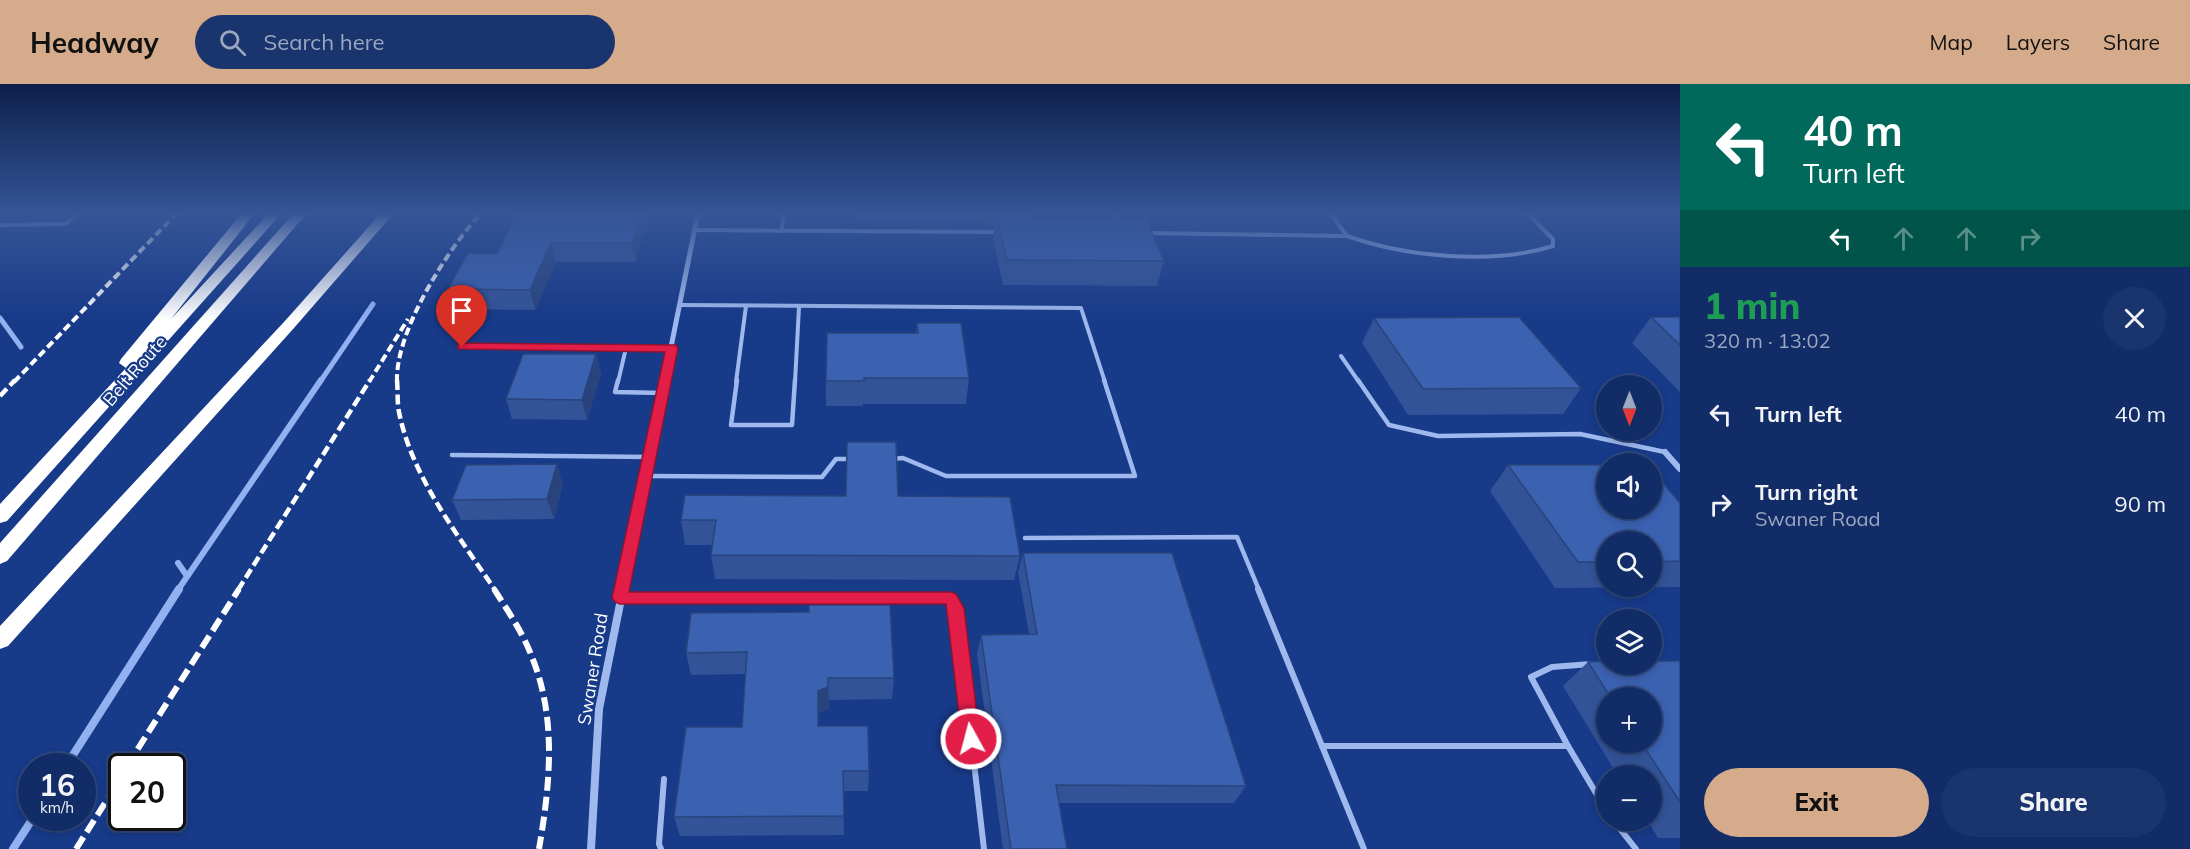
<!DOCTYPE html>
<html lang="en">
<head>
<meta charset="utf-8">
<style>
	body { margin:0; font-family:Mulish,sans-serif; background:#1a346d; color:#f1f3f6; height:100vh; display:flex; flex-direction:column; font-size:22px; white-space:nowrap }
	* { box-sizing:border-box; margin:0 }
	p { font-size:20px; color:#9ca7c0 }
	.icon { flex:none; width:33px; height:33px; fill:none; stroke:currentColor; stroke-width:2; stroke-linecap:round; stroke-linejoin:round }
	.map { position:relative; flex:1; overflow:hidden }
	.drawer { display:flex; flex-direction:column; background:#112c67; width:510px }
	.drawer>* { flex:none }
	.top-card { background:#00695c; color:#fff; overflow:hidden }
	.needle { width:39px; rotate:180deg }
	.buttons { position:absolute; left:1596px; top:291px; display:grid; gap:12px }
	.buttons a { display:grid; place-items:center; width:66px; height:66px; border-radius:50%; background:#112c67; box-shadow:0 3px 9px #0003,0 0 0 2px #30487b; font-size:30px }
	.speed { position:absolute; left:18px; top:669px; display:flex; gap:12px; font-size:30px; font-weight:700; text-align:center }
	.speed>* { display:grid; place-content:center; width:78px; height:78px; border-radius:50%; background:#112c67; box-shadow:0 3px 9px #0003,0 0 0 2px #30487b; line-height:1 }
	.speed small { font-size:15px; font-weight:400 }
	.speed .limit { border:3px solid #111; border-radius:9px; background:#fff; color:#111 }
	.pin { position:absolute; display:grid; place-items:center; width:51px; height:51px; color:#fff; margin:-62px -26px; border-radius:50% 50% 50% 0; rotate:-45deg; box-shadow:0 0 6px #0007 }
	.pin .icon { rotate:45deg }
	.me { position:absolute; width:66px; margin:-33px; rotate:353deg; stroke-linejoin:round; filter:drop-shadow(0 0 4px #0008) }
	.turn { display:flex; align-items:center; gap:21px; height:126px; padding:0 24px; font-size:27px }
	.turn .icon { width:78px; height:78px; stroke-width:2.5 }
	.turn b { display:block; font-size:42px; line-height:51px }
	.lanes { display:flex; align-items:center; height:57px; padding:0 24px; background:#0003; justify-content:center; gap:30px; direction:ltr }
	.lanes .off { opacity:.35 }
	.round { display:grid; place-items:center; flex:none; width:63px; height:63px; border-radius:32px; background:#1a346d }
	.headline { display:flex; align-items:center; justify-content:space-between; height:102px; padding:0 24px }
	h1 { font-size:36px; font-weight:800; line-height:45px; color:#1e9e55 }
	.button { display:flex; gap:12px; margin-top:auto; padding:12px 24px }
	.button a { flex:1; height:69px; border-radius:36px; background:#d6ab8b; color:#111; font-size:24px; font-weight:800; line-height:69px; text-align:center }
	.button a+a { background:#1a346d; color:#f1f3f6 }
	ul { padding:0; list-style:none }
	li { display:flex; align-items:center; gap:18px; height:90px; padding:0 24px }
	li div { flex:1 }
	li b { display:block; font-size:22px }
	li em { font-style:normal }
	header { display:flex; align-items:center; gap:36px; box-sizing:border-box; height:84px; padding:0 30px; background:#d6ab8b; color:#111 }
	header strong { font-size:28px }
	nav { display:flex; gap:33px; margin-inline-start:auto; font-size:21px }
	.search { width:420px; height:54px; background:#1a346d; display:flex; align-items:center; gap:15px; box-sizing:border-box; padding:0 21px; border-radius:33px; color:#9ca7c0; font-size:22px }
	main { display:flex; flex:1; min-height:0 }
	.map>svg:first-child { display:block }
</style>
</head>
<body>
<header>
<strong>Headway</strong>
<div class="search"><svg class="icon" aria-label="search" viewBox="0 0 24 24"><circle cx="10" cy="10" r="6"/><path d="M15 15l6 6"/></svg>Search here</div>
<nav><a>Map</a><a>Layers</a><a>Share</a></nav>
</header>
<main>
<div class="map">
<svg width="1680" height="765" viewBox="0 0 1680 765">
	<rect width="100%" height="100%" fill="#173a89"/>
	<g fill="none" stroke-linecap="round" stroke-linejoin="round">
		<!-- stream-far2 -->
		<g stroke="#91b1f1" stroke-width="5">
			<path d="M0 234 21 263"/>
			<path d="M320 298 373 220"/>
		</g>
		<!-- stream-far1 -->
		<g stroke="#91b1f1" stroke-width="6">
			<path d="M178 479 187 492"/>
			<path d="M178 506 321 296"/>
		</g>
		<!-- stream -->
		<g stroke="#91b1f1" stroke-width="8">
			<path d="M66 682 179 505"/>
			<path d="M13 765 33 734"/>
		</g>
		<!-- service-far2 -->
		<g stroke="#9fb9ee" stroke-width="4">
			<path d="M1114 129 1118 141"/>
			<path d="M0 141 65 140 80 129"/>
			<path d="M694 146 998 148"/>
			<path d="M782 147 783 129"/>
			<path d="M1147 149 1347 152 1330 129"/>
			<path d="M1347 152C1407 173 1491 181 1553 162V155L1527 129"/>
			<path d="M681 221 1081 224 1105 298"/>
			<path d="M462 263 626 264"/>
			<path d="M1341 272 1359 298"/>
			<path d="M618 298 626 264H671"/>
			<path d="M736 298 746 222"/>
			<path d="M795 298 799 223"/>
		</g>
		<!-- service-far1 -->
		<g stroke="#9fb9ee" stroke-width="4.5">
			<path d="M618 296 615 308 663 309"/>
			<path d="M737 296 731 341H792L795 296"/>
			<path d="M1358 296 1389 341 1438 352 1580 350 1665 368"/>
			<path d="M452 371 650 373"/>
			<path d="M892 375 903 374 946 392H1135L1104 296"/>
			<path d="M646 392 822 393 836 375H851"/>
			<path d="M1025 454 1237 453 1259 506"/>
		</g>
		<!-- service -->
		<g stroke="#9fb9ee" stroke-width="6">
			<path d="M1258 505 1364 765"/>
			<path d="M620 514H951L956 524 984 765"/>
			<path d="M1322 662H1568L1606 726"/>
			<path d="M1568 662 1531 593 1552 583 1591 580"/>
			<path d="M1613 736 1636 765"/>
			<path d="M661 765 659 760 664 695"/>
		</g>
		<!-- minor-far2 -->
		<path stroke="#9fb9ee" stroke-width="5" d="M664 298 698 129"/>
		<!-- minor-far1 -->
		<g stroke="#9fb9ee" stroke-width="6">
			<path d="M1665 368 1680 385"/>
			<path d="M623 506 665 296"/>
		</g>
		<!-- minor -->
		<path stroke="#9fb9ee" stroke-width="8" d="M591 765 599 625 623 505"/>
		<!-- motorway -->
		<g fill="#fff" fill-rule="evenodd">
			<path d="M242 129H255L171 235 269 129H282L7 437 0 439V420L126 284 119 279 121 275Z"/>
			<path d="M294 129H307L7 477 0 480V459Z"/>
			<path d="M381 129H394L294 244 8 562 0 565V542L284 238Z"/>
		</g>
		<!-- rail-far2 -->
		<g stroke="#fff" stroke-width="4" stroke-dasharray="8 4" stroke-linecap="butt">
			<path d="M14 298 177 129"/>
			<path d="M369 298 408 235"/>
			<path d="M397 298C395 247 448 165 481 129"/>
		</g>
		<!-- rail-far1 -->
		<g stroke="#fff" stroke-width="4.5" stroke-dasharray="10 4.5" stroke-linecap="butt">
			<path d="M397 296C398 307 397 318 399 328 412 394 459 452 495 506"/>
			<path d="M0 312 15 296"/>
			<path d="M238 506 370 296"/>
		</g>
		<!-- rail -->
		<g stroke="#fff" stroke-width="6" stroke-dasharray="14 6" stroke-linecap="butt">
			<path d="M494 505C508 527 523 549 532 573 557 635 550 701 539 765"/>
			<path d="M127 682 239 505"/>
			<path d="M76 765 122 692"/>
		</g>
	</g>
	<!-- wall -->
	<g fill="#335398" fill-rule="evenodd">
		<path d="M814 129H1030L1032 135 1164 177 1157 202 1003 201 993 153 994 145H991L989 137H858V130Z"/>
		<path d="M646 138 636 178H556L535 226 455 225 448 205 497 170Z"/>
		<path d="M1651 233H1680V308L1632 259Z"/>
		<path d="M1374 234 1581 304 1563 330 1408 331 1362 259Z"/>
		<path d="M917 239 969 294 966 320H863V322H826V297L916 249Z"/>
		<path d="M596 270 601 290 587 336 512 335 506 315Z"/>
		<path d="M1508 381 1680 419V503L1555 504 1490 407ZM1606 458H1652V502H1606Z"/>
		<path d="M563 400 554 435 461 436 452 416Z"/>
		<path d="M898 412 1020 472 1014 496 715 495 711 471 713 461H685L681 436Z"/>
		<path d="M1023 469 1246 702 1234 719H1059L1067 765H1003L977 570 981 551 1029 550 1018 488Z"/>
		<path d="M691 529 894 594 892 615 829 616V625L819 628V642L869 687 868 707H843L844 751 680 752 674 733 742 643 746 590 691 591 686 569Z"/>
		<path d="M1680 577V754H1658L1647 736H1652V692H1618L1563 602 1588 578ZM1606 614H1652V658H1606Z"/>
	</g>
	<!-- shaded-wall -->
	<g fill="#29447c">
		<path d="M640 129H645L646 138 636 178 632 159Z"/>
		<path d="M551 159 556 178 535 226 530 206Z"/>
		<path d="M596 270 601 290 587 336 582 316Z"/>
		<path d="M557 380 563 400 554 435 547 415Z"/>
		<path d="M828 594 829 625 819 628V663L818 607Z"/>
	</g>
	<!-- building -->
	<g fill="#3b61b1" stroke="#29447c" stroke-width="1.5">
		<path d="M516 129H640L632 159H551L530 206 448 205 468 169 497 170Z"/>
		<path d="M996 129H1030L1032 135H1146L1164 177 1007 176Z"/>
		<path d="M1519 233 1581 304 1423 305 1374 234Z"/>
		<path d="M1651 233H1680V261Z"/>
		<path d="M917 239H961L969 294H864V297H826L827 249H918Z"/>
		<path d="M523 270H596L582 316 506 315Z"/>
		<path d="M847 358H896L898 412 1010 413 1020 472 711 471 716 436H681L685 411 846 412Z"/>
		<path d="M557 380 547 415 452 416 466 381Z"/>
		<path d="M1508 381H1606V424H1652V386L1680 419V477L1652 478V458H1606V478H1578Z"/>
		<path d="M1023 469H1172L1246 702 1056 701 1067 765H1011L981 551 1037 550Z"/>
		<path d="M809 521H890L894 594H828V603L818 607V642H868L869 687H843L844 732 674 733 686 643H742L747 568 686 569 691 529 809 528Z"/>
		<path d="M1606 577V580H1652V577H1680V718L1641 658H1652V614H1611L1588 578Z"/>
	</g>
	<!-- sky -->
	<linearGradient id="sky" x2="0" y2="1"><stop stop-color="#0d204b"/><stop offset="0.55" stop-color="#365597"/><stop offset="1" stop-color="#365597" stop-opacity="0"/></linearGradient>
	<rect width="1680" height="236" fill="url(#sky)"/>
	<!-- route -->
	<path fill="#e11d48" stroke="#92132f" stroke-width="1.5" d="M462 259 676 261 678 264 629 508H951L956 510 964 524 980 655 977 661 971 663 965 661 962 655 946 520H620L615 518 612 514 665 268 458 265V260Z"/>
	<g text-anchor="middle" stroke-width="4.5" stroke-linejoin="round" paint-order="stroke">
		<!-- street labels -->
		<g font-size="18" fill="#fff" stroke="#173a89">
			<text transform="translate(135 287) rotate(-49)" y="6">Belt Route</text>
			<text transform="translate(593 585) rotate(-81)" y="6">Swaner Road</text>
		</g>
	</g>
</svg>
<div class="buttons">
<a><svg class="needle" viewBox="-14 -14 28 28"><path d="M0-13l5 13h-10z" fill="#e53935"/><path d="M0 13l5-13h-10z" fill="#9ca7c0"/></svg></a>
<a><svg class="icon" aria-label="sound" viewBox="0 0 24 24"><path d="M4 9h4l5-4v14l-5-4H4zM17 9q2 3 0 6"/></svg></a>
<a><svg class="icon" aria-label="search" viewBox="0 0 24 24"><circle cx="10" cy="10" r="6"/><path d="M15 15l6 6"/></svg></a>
<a><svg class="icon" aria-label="layers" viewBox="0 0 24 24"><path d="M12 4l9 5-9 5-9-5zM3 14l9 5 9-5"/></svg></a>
<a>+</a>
<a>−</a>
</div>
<div class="speed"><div>16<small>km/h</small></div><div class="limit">20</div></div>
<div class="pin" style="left:462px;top:263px;background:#d93025"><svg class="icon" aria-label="arrive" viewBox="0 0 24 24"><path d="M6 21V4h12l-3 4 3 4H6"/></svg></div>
<svg class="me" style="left:971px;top:655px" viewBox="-20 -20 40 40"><circle r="17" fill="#e11d48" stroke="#fff" stroke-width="3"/><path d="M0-11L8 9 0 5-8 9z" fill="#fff"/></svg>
</div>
<section class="drawer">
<div class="top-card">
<div class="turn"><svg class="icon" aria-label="left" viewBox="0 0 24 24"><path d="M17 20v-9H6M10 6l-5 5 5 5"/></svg><div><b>40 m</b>Turn left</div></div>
<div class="lanes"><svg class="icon" aria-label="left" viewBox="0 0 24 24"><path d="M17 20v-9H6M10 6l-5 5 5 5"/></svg><svg class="icon off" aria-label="ahead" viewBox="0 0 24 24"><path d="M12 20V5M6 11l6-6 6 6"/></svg><svg class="icon off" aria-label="ahead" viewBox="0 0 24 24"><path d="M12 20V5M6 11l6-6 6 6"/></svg><svg class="icon off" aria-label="right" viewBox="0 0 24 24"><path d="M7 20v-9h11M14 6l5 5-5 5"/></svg></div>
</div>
<div class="headline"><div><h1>1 min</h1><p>320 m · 13:02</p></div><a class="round"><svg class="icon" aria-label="close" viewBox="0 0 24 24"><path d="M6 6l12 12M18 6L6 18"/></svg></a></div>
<ul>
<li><svg class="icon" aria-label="left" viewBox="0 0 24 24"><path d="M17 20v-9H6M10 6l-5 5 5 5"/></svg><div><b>Turn left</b></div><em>40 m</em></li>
<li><svg class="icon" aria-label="right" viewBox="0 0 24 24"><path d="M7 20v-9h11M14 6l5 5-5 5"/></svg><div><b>Turn right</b><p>Swaner Road</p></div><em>90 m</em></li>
</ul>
<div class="button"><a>Exit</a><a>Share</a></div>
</section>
</main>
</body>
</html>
